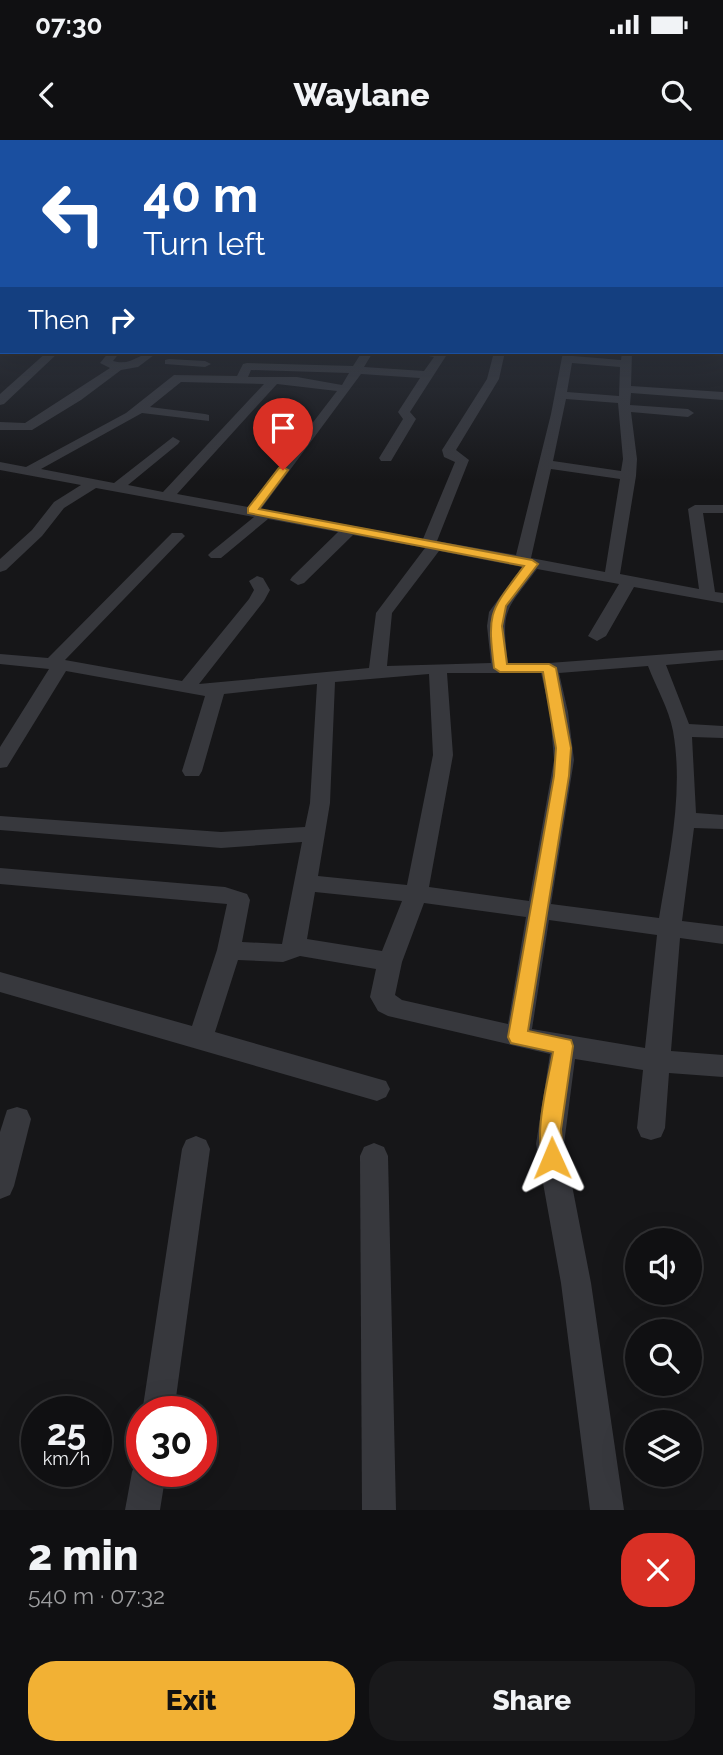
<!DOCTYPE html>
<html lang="en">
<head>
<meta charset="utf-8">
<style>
	body { margin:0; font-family:Raleway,sans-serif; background:#19191b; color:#f1f3f6; height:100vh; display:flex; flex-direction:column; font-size:26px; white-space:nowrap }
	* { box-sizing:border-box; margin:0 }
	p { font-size:23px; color:#9c9d9f }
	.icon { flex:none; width:38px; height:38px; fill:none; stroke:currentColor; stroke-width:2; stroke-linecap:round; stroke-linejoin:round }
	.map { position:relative; height:1370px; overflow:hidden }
	.panel { display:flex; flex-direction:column; background:#101012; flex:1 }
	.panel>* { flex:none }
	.top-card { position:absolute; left:0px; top:0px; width:724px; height:214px; box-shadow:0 7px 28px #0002,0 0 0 2px #303032; background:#1a4fa0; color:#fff; overflow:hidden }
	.fabs { position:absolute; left:625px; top:1088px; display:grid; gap:14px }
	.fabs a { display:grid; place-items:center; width:77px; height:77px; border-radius:50%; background:#101012; box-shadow:0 7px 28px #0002,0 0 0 2px #303032; font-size:35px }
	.speed { position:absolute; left:21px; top:1256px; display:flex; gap:14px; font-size:35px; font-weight:700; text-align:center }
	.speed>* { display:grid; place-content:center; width:91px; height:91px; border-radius:50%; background:#101012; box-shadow:0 7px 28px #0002,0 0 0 2px #303032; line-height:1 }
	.speed small { font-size:18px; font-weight:400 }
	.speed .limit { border:10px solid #d22; background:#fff; color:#111 }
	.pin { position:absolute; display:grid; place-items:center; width:60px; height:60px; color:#fff; margin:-72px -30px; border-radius:50% 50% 50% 0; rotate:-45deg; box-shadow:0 0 7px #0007 }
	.pin .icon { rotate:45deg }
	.me { position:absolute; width:77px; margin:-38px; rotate:359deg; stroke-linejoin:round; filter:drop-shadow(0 0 5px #0008) }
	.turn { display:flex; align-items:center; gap:24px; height:147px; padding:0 28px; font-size:32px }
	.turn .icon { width:91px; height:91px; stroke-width:2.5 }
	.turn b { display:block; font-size:49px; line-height:60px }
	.then { display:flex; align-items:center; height:66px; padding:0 28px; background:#0003; gap:14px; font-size:26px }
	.round { display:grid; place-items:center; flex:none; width:74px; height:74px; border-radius:28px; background:#19191b }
	.headline { display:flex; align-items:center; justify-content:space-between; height:119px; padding:0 28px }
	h1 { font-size:42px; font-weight:800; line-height:52px }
	.button { display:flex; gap:14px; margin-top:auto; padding:14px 28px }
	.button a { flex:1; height:80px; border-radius:28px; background:#f2b134; color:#111; font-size:28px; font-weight:800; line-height:80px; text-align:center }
	.button a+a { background:#19191b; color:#f1f3f6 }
	.status { display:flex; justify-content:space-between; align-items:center; height:49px; padding:0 35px; background:#101012; direction:ltr }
	.status svg { height:19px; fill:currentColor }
	header { display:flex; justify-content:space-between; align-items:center; height:91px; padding:0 28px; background:#101012; font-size:32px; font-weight:800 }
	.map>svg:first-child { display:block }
</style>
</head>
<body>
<div class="status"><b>07:30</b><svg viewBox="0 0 49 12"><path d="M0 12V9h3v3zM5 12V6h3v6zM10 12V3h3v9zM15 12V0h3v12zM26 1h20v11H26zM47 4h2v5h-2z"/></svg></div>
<header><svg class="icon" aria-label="back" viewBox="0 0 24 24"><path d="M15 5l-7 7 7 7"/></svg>Waylane<svg class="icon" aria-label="search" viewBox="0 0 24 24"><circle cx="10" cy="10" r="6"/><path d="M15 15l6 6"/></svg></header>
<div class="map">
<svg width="723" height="1370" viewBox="0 0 723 1370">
	<rect width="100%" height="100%" fill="#161618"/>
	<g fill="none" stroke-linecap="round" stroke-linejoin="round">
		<!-- minor -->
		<g fill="#37383d" fill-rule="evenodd">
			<path d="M0 158H2L0 165Z"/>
			<path d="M0 177H2L0 185Z"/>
			<path d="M0 205 3 212H0Z"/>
			<path d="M47 212H59L4 264 0 265V254Z"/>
			<path d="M109 212H120L113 221C133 227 139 211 158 212L138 227 121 230 81 260 32 290H0V282L25 283 110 228 100 223Z"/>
			<path d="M362 212H373L364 227 424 231 434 217 417 214 416 212H440L446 216 410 272 416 279 391 321H381L379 318 403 279 398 272 420 238 361 234 261 369 423 399 455 322 444 317 442 310 487 239 494 212H505L499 239 456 310 469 320 437 401 516 415 551 274 563 212H573V216L621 220 622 212H632L631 246 723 252V260L631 253 630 265 688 269 694 273 688 277 631 272 637 319 636 336 620 434 699 449 688 369 695 365H723V373H703L715 452 723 453V463L634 447 606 496 597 501 588 496 619 444 537 429C505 472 501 468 508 523H549L723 510V520L666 525 689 584 723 586V598L692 597 696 673 723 675V689L694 688 682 781 723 786V804L680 798 671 911 723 915V937L669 933 665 988 661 997 651 1000 641 997 637 988 643 930 575 919 564 1004 591 1143 624 1370H590L561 1143 536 1004 550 914 388 876 378 871 370 857 376 829 300 816 283 822 238 820 215 892 386 941 390 949 386 957 377 961 0 852V832L192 886 217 810 227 764 0 744V728L225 747 247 754 250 760 242 802 282 804 302 702 221 708 0 690V676L221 692 305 687 310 663 317 544 224 554 202 631 199 636H185L182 631 205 556 66 531 7 627 0 628V607L49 529 0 524V514L48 518 172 393H182L185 396 182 399 65 520 182 541 249 459 254 450 249 441 257 436 263 438 270 450 264 461 199 544 369 528 376 473 425 408 353 395 304 443 298 445 290 440 292 437 338 392 268 379 221 418H211L208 415 211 412 254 377 96 348 64 368 42 396 6 430 0 432V419L32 390 54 362 81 345 0 330V322L26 327 126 273 174 235 237 236 243 224 247 223 353 226ZM572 223 620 227 619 256 567 252ZM251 230 349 233 342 245 297 237H248ZM181 242 264 244 163 352 128 345 178 304 180 301 173 297 114 343 41 329 142 273 209 281V275L205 274 150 267ZM277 244 337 251 248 367 177 354ZM566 259 618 263 623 319 621 331 553 321ZM551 329 620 339 605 432 531 418ZM439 411 522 427 489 472 487 486 491 523 387 526 392 473ZM648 526C656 547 669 569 673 591 684 653 669 717 659 778L551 764 574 620 568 572 559 533ZM447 533H541L550 572 554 620 529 761 429 747 453 615ZM429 534 433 615 407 745 318 736 330 663 335 542ZM315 752 402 761 382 811 307 799ZM424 763 526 777 508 884 402 860 395 855 402 822ZM549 780 657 795 645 908 532 889Z"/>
			<path d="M169 219 205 221 211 224 205 227 165 224V220Z"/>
			<path d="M17 967 27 970 31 979 14 1046 10 1055 0 1059V992L7 970Z"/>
			<path d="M196 996 206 1000 210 1009 174 1272 142 1273 182 1009 186 1000Z"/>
			<path d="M374 1003 384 1007 388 1016 396 1370H362L360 1016 364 1007Z"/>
			<path d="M142 1318V1332H166L160 1370H125L132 1332 137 1320Z"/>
		</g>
	</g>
	<!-- sky -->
	<linearGradient id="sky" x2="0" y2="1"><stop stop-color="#0c0c0d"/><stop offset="0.44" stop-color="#363c48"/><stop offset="1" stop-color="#363c48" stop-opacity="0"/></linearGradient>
	<rect width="723" height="341" fill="url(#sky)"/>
	<!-- route -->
	<path fill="#f2b134" stroke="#9d7322" stroke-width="2" d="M283 327 288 330 259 369 532 420 538 424 506 466 502 486 507 524H549L556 528 571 608 569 636 528 891 571 900 573 906 561 989 563 1018 560 1025 552 1028 545 1025C532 997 548 942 553 912L511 903 508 897 554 636 556 608 543 532H500L494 528C487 470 490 472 524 426L248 373V368L279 328Z"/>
</svg>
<div class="fabs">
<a><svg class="icon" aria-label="sound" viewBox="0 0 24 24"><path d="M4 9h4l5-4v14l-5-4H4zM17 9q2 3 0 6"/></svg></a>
<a><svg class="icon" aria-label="search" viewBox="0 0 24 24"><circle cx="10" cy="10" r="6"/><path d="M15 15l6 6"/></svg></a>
<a><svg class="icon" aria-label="layers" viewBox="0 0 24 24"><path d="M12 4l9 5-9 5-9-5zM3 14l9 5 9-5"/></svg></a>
</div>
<div class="speed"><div>25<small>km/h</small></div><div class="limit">30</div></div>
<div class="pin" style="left:283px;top:330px;background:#d93025"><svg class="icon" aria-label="arrive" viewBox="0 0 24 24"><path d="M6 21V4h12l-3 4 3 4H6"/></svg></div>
<svg class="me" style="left:552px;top:1018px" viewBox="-20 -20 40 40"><path d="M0-17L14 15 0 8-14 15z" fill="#f2b134" stroke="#fff" stroke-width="4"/></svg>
<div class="top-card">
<div class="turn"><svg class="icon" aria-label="left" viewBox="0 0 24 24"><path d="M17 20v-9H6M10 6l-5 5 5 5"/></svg><div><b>40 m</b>Turn left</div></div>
<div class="then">Then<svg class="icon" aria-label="right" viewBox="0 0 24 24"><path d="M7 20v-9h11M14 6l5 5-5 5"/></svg></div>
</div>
</div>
<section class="panel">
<div class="headline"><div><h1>2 min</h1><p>540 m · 07:32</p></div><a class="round" style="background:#d93025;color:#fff"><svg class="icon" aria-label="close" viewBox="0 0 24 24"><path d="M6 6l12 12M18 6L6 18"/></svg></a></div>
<div class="button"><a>Exit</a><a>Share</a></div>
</section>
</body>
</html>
